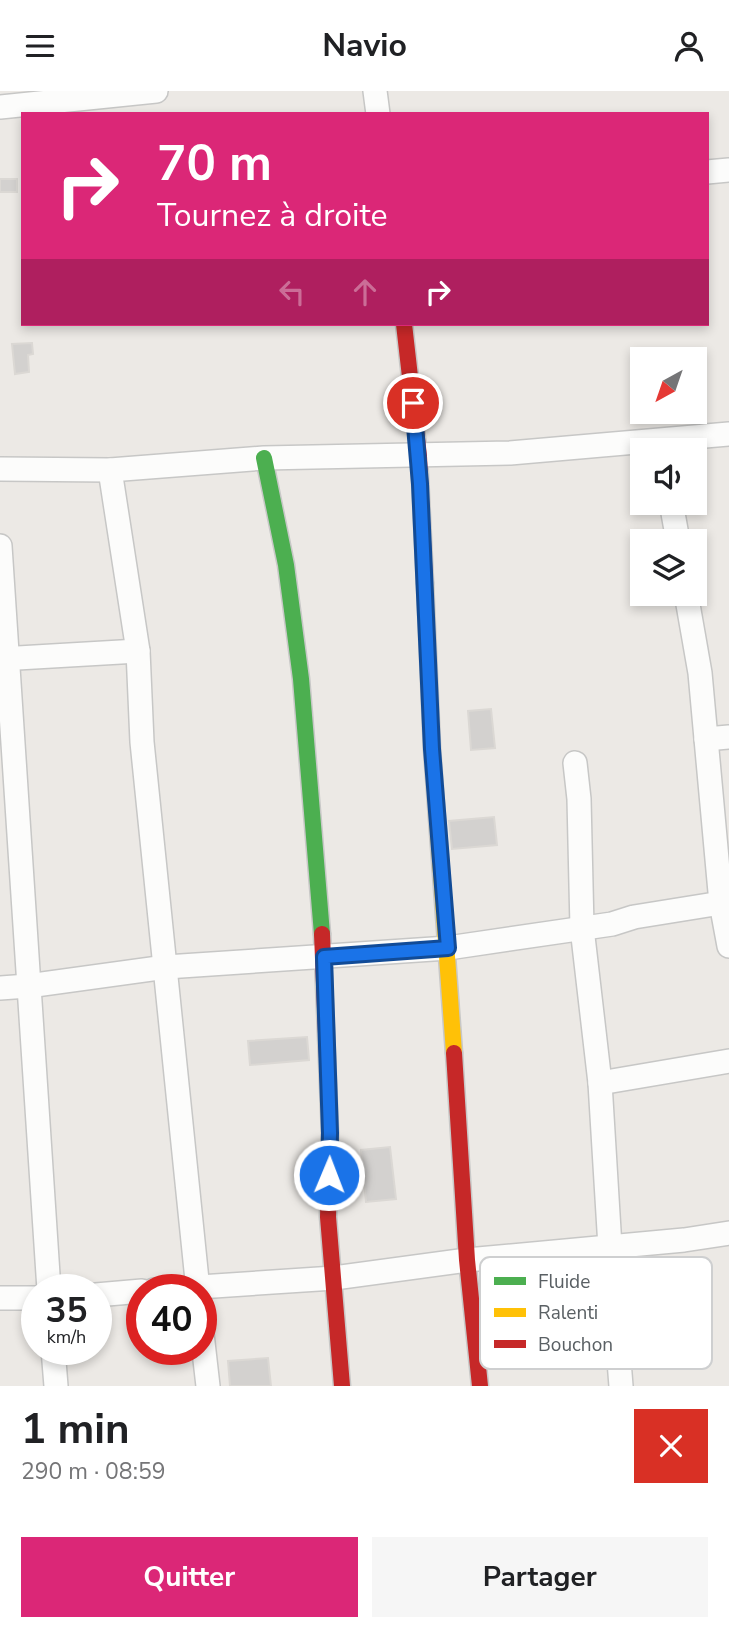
<!DOCTYPE html>
<html lang="fr">
<head>
<meta charset="utf-8">
<style>
	body { margin:0; font-family:"Nunito Sans",sans-serif; background:#f6f6f6; color:#202124; height:100vh; display:flex; flex-direction:column; font-size:26px; white-space:nowrap }
	* { box-sizing:border-box; margin:0 }
	p { font-size:23px; color:#757577 }
	.icon { flex:none; width:38px; height:38px; fill:none; stroke:currentColor; stroke-width:2; stroke-linecap:round; stroke-linejoin:round }
	.map { position:relative; height:1295px; overflow:hidden }
	.sheet { display:flex; flex-direction:column; background:#fff; flex:1 }
	.sheet>* { flex:none }
	.guide { position:absolute; left:21px; top:21px; width:688px; height:214px; border-radius:0px; box-shadow:0 4px 10px #0003; background:#db2777; color:#fff; overflow:hidden }
	.needle { width:46px; rotate:220deg }
	.controls { position:absolute; left:630px; top:256px; display:grid; gap:14px }
	.controls a { display:grid; place-items:center; width:77px; height:77px; border-radius:0px; background:#fff; box-shadow:0 4px 10px #0003; font-size:35px }
	.speed { position:absolute; left:21px; top:1183px; display:flex; gap:14px; font-size:35px; font-weight:700; text-align:center }
	.speed>* { display:grid; place-content:center; width:91px; height:91px; border-radius:50%; background:#fff; box-shadow:0 4px 10px #0003; line-height:1 }
	.speed small { font-size:18px; font-weight:400 }
	.speed .limit { border:10px solid #d22; background:#fff; color:#111 }
	.pin { position:absolute; display:grid; place-items:center; width:60px; height:60px; color:#fff; margin:-30px; border:4px solid #fff; border-radius:50%; box-shadow:0 2px 7px #0007 }
	.me { position:absolute; width:77px; margin:-38px; rotate:1deg; stroke-linejoin:round; filter:drop-shadow(0 0 5px #0008) }
	.turn { display:flex; align-items:center; gap:24px; height:147px; padding:0 21px; font-size:32px }
	.turn .icon { width:91px; height:91px; stroke-width:2.5 }
	.turn b { display:block; font-size:49px; line-height:60px }
	.lanes { display:flex; align-items:center; height:66px; padding:0 21px; background:#0003; justify-content:center; gap:35px; direction:ltr }
	.lanes .off { opacity:.35 }
	.round { display:grid; place-items:center; flex:none; width:74px; height:74px; border-radius:0px; background:#f6f6f6 }
	.headline { display:flex; align-items:center; justify-content:space-between; height:119px; padding:0 21px }
	h1 { font-size:42px; font-weight:700; line-height:52px }
	.cta { display:flex; gap:14px; margin-top:auto; padding:14px 21px }
	.cta a { flex:1; height:80px; border-radius:0px; background:#db2777; color:#fff; font-size:28px; font-weight:700; line-height:80px; text-align:center }
	.cta a+a { background:#f6f6f6; color:#202124 }
	header { display:flex; justify-content:space-between; align-items:center; height:91px; padding:0 21px; background:#fff; font-size:32px; font-weight:700 }
	.map>svg:first-child { display:block }
</style>
</head>
<body>
<header><svg class="icon" aria-label="menu" viewBox="0 0 24 24"><path d="M4 6h16M4 12h16M4 18h16"/></svg>Navio<svg class="icon" aria-label="person" viewBox="0 0 24 24"><circle cx="12" cy="8" r="4"/><path d="M4 21q1-7 8-7t8 7"/></svg></header>
<div class="map">
<svg width="729" height="1295" viewBox="0 0 729 1295">
	<rect width="100%" height="100%" fill="#ece9e5"/>
	<!-- building -->
	<g fill="#d3d1cf" stroke="#dbd8d4" stroke-width="2">
		<rect x="0" y="88" width="17" height="13"/>
		<path d="M32 252 33 263 28 264 29 281 15 283 12 253Z"/>
		<path d="M491 618 495 657 471 659 468 620Z"/>
		<path d="M494 726 497 754 452 758 449 730Z"/>
		<path d="M307 946 309 969 250 974 248 950Z"/>
		<path d="M390 1056 396 1108 366 1111 361 1059Z"/>
		<path d="M268 1267 271 1295H230L228 1270Z"/>
	</g>
	<g fill="none" stroke-linecap="round" stroke-linejoin="round">
		<!-- street casing -->
		<g stroke="#c7c7c6" stroke-width="26">
			<g id="street">
				<path d="M375 0 378 23"/>
				<path d="M0 16 156 0"/>
				<path d="M707 81 729 79"/>
				<path d="M0 378 110 379 264 367 510 362 729 343"/>
				<path d="M110 379 138 560 142 651 198 1199"/>
				<path d="M671 411 678 450"/>
				<path d="M0 455 49 1199"/>
				<path d="M686 502 700 582 721 812 729 855"/>
				<path d="M0 568 138 560"/>
				<path d="M706 648 729 646"/>
				<path d="M575 672 579 708 582 837 600 992 610 1156 621 1295"/>
				<path d="M0 897 28 895 166 876 448 857 612 833 634 826 721 812"/>
				<path d="M600 992 729 970"/>
				<path d="M154 1199 334 1187 467 1169 684 1149 729 1142"/>
				<path d="M96 1204 142 1200"/>
				<path d="M0 1207H37"/>
				<path d="M201 1234 208 1295"/>
				<path d="M53 1258 56 1295"/>
			</g>
		</g>
		<!-- fast casing -->
		<g stroke="#c8c8c7" stroke-width="19">
			<path id="fast" d="M264 367 286 474 301 588 322 843"/>
		</g>
		<!-- slow casing -->
		<g stroke="#c8c8c7" stroke-width="19">
			<path id="slow" d="M425 492 432 658 454 962"/>
		</g>
		<!-- jam casing -->
		<g stroke="#c8c8c7" stroke-width="19">
			<g id="jam">
				<path d="M404 233 419 365 425 492"/>
				<path d="M322 843 330 1042 328 1126 342 1295"/>
				<path d="M454 962 467 1169 480 1295"/>
			</g>
		</g>
		<!-- street -->
		<use href="#street" stroke="#fcfcfb" stroke-width="23"/>
		<!-- fast -->
		<use href="#fast" stroke="#4caf50" stroke-width="16"/>
		<!-- slow -->
		<use href="#slow" stroke="#ffc107" stroke-width="16"/>
		<!-- jam -->
		<use href="#jam" stroke="#c62828" stroke-width="16"/>
	</g>
	<g fill="none" stroke-linecap="round" stroke-linejoin="round">
		<!-- route casing -->
		<g stroke="#114b97" stroke-width="18">
			<path id="route" d="M329 1084 330 1042 324 866 448 857 432 658 420 393 413 312"/>
		</g>
		<!-- route -->
		<use href="#route" stroke="#1a73e8" stroke-width="12"/>
	</g>
	<!-- legend -->
	<rect x="480" y="1166" width="232" height="112" rx="10" fill="#fff" stroke="#cecfd0" stroke-width="2"/>
	<rect x="494" y="1186" width="32" height="8" fill="#4caf50"/>
	<rect x="494" y="1217" width="32" height="9" fill="#ffc107"/>
	<rect x="494" y="1249" width="32" height="8" fill="#c62828"/>
	<g font-size="19" fill="#5a6064">
		<text x="538" y="1197">Fluide</text>
		<text x="538" y="1228">Ralenti</text>
		<text x="538" y="1260">Bouchon</text>
	</g>
</svg>
<div class="controls">
<a><svg class="needle" viewBox="-14 -14 28 28"><path d="M0-13l5 13h-10z" fill="#e53935"/><path d="M0 13l5-13h-10z" fill="#757577"/></svg></a>
<a><svg class="icon" aria-label="sound" viewBox="0 0 24 24"><path d="M4 9h4l5-4v14l-5-4H4zM17 9q2 3 0 6"/></svg></a>
<a><svg class="icon" aria-label="layers" viewBox="0 0 24 24"><path d="M12 4l9 5-9 5-9-5zM3 14l9 5 9-5"/></svg></a>
</div>
<div class="speed"><div>35<small>km/h</small></div><div class="limit">40</div></div>
<div class="pin" style="left:413px;top:312px;background:#d93025"><svg class="icon" aria-label="arrive" viewBox="0 0 24 24"><path d="M6 21V4h12l-3 4 3 4H6"/></svg></div>
<svg class="me" style="left:329px;top:1084px" viewBox="-20 -20 40 40"><circle r="17" fill="#1a73e8" stroke="#fff" stroke-width="3"/><path d="M0-11L8 9 0 5-8 9z" fill="#fff"/></svg>
<div class="guide">
<div class="turn"><svg class="icon" aria-label="right" viewBox="0 0 24 24"><path d="M7 20v-9h11M14 6l5 5-5 5"/></svg><div><b>70 m</b>Tournez à droite</div></div>
<div class="lanes"><svg class="icon off" aria-label="left" viewBox="0 0 24 24"><path d="M17 20v-9H6M10 6l-5 5 5 5"/></svg><svg class="icon off" aria-label="ahead" viewBox="0 0 24 24"><path d="M12 20V5M6 11l6-6 6 6"/></svg><svg class="icon" aria-label="right" viewBox="0 0 24 24"><path d="M7 20v-9h11M14 6l5 5-5 5"/></svg></div>
</div>
</div>
<section class="sheet">
<div class="headline"><div><h1>1 min</h1><p>290 m · 08:59</p></div><a class="round" style="background:#d93025;color:#fff"><svg class="icon" aria-label="close" viewBox="0 0 24 24"><path d="M6 6l12 12M18 6L6 18"/></svg></a></div>
<div class="cta"><a>Quitter</a><a>Partager</a></div>
</section>
</body>
</html>
